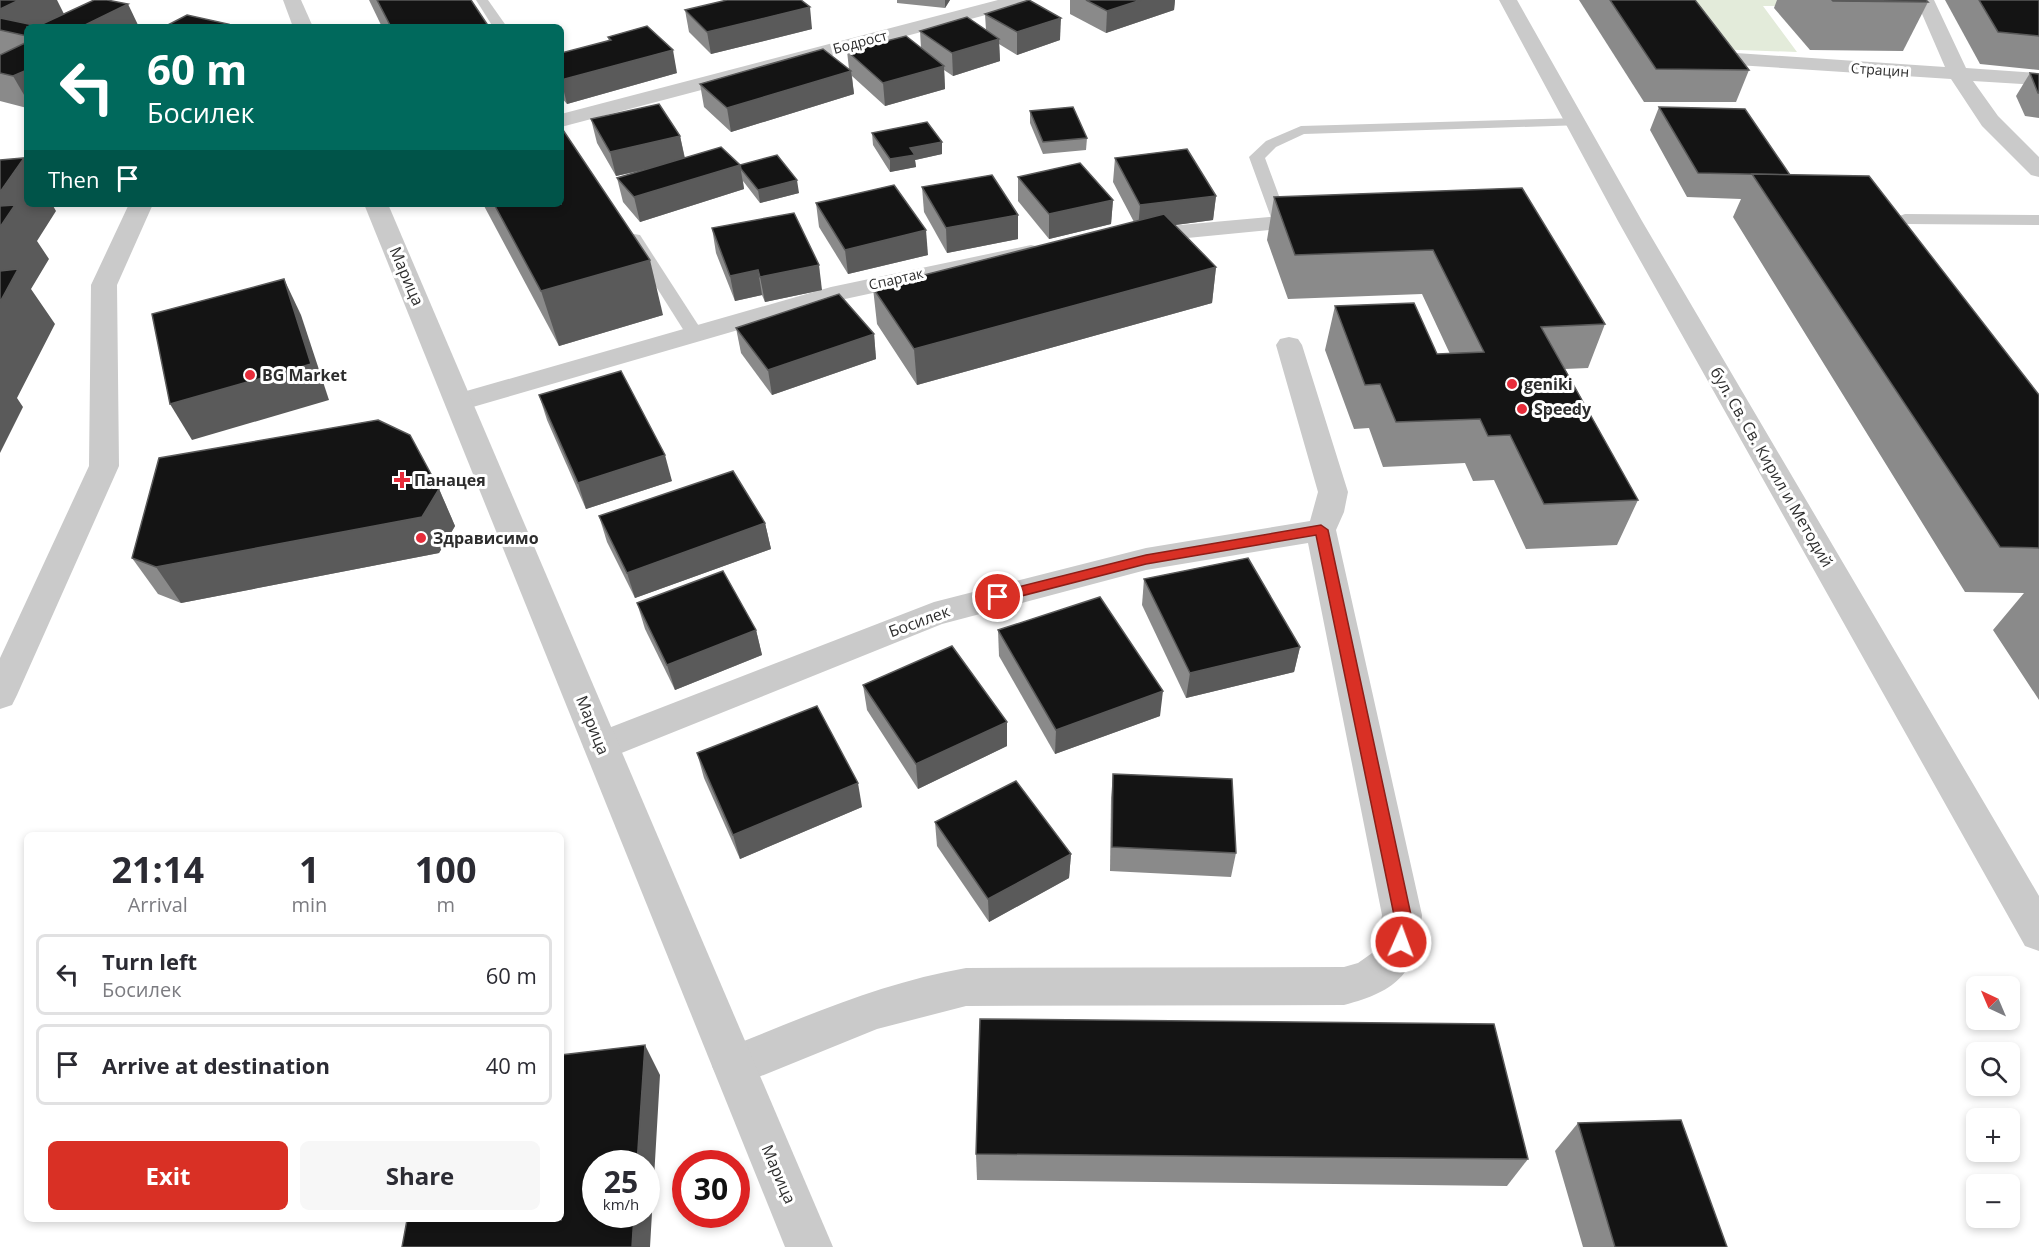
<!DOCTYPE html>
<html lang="en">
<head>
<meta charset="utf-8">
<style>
	body { margin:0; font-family:"Open Sans",sans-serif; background:#f7f7f7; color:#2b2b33; height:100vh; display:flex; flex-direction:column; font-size:22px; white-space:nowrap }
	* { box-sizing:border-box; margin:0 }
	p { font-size:20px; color:#7c7c81 }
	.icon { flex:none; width:33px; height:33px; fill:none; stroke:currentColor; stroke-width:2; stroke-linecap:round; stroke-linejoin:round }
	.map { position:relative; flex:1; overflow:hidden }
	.panel { position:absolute; left:24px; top:832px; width:540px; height:390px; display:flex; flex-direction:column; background:#fff; border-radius:9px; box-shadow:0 3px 9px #0003 }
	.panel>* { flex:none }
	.top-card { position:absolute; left:24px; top:24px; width:540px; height:183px; border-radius:9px; box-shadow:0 3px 9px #0003; background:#00695c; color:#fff; overflow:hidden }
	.needle { width:39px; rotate:316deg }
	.controls { position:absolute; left:1966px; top:976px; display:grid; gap:12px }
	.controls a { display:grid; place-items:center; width:54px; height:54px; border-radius:9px; background:#fff; box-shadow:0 3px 9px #0003; font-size:30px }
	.speed { position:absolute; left:582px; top:1150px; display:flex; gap:12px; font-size:30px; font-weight:700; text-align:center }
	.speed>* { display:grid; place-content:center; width:78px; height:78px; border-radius:50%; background:#fff; box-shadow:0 3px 9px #0003; line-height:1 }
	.speed small { font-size:15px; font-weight:400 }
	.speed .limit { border:9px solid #d22; background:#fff; color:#111 }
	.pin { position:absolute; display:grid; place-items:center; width:51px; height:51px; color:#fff; margin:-26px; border:3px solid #fff; border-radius:50%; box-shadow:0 2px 6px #0007 }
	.me { position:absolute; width:66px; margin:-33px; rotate:2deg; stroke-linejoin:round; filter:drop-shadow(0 0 4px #0008) }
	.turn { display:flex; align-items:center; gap:21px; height:126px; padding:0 24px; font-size:27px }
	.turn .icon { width:78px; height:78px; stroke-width:2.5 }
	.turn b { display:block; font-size:42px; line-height:51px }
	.then { display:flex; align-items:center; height:57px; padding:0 24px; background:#0003; gap:12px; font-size:22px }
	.eta { display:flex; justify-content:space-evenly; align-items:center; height:102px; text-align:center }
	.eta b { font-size:36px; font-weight:700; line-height:42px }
	.cta { display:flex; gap:12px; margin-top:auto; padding:12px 24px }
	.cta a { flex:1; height:69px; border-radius:9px; background:#d93025; color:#fff; font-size:24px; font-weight:700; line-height:69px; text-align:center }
	.cta a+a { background:#f7f7f7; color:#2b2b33 }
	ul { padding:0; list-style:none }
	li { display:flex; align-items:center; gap:18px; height:81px; margin:0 12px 9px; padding:0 12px; border:3px solid #e1e1e2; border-radius:9px }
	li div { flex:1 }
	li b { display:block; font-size:22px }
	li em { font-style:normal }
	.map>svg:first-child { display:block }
</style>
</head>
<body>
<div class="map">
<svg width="2039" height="1247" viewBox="0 0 2039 1247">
	<rect width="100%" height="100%" fill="#fff"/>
	<!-- green -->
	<path fill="#e3ebda" d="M1678 0H1856L1862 6H1763L1797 52 1712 49Z"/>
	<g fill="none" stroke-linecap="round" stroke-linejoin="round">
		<!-- service -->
		<g fill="#cacaca" fill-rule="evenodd">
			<path d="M476 0H488L507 27H493Z"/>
			<path d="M1577 118 1582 119 1584 122 1582 125 1304 134 1276 147 1265 158 1289 223 1281 228 1273 223 1249 157 1266 141 1301 126Z"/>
			<path d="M1905 214 2039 215V225L1907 224 1901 229 1910 241 1902 246 1896 245 1885 229 1891 219Z"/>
			<path d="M634 234 640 235 704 334 701 338 695 339 686 334 626 239Z"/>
		</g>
		<!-- minor -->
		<g fill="#cacaca" fill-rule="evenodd">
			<path d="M998 0H1029L1027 4 561 127V114Z"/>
			<path d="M1916 0H1934L1966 68 2039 73V85L1973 81 1998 116 2039 157V177L2031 175 1982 126 1951 79 1721 64 1714 62 1711 58 1714 54 1721 52 1945 67Z"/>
			<path d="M129 204H153L117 285 119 466 17 695 12 705 0 709V658L89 466 91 285Z"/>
			<path d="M1314 213 1322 215 1326 220 1322 225 1136 243 1127 241 1124 236 1127 231 1136 229Z"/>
			<path d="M1031 245 1040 247 1043 252 1040 257 845 299 459 411 449 408 445 402 449 396 831 287Z"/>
			<path d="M1289 337 1298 339 1302 345 1348 492 1344 512 1336 530 1422 915C1418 972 1398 991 1344 1005L966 1006 877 1029 734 1087 719 1081 712 1066 719 1051C800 1019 879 983 966 968L1344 967 1358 963 1375 951 1382 915 1308 543 1146 570 942 624 614 756 601 760 588 756 583 746 588 736 934 602 1146 548 1310 521 1318 492 1276 345 1280 339Z"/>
		</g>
		<!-- tertiary -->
		<g fill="#cacaca" fill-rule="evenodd">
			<path d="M283 0H301L313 27H293Z"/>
			<path d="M1499 0H1517L1642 221 2039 896V951L2025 946 1618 221Z"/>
			<path d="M364 204H388L833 1247H785Z"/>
		</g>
	</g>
	<!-- wall -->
	<g fill="#8a8a8a">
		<path d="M0 0 64 14 107 0 27 27V108L0 101Z"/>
		<path d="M369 0H471L489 27H382Z"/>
		<path d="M897 0H950L945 8 897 3Z"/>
		<path d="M1070 0H1175L1174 10 1106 33 1070 14Z"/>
		<path d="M1579 0H1695L1749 70 1736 102H1644Z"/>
		<path d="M1777 0H1926L1928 2 1903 51 1810 50 1774 8Z"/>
		<path d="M1945 0H2039V70L1980 64Z"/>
		<path d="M685 10 812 29 711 54 689 32Z"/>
		<path d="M985 14 1060 40 1017 55 999 44 1000 61 953 76 944 70 945 89 885 106 852 76 854 94 731 132 704 107 700 84 849 69 847 51 921 48 920 31 986 30Z"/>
		<path d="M608 37 677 73 567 104 561 97V53L609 41Z"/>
		<path d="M2030 73 2039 74V118L2025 116 2016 96Z"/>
		<path d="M1659 107 1790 175 2039 395V700L1993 630 2024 593 1965 592 1733 217 1741 199 1687 197 1650 130Z"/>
		<path d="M1030 111 1087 138 1086 150 1043 154 1030 123Z"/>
		<path d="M591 119 680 136 685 158 740 165 799 193 760 203 743 181 744 189 640 222 623 202 617 178 645 170 616 176 597 143Z"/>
		<path d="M872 133 942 142V154L915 160 916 167 890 172 873 145Z"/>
		<path d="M1115 158 1216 196 1213 220 1175 225 1216 267 1212 303 917 385 877 324 873 288 1134 222 1113 182Z"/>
		<path d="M1018 177 1113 200 1111 224 1049 239 1018 201Z"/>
		<path d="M922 187 1018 215V239L947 253 924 212Z"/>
		<path d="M1522 188 1605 324 1588 368 1565 369 1638 500 1617 545 1526 549 1494 480 1473 481 1465 463 1383 467 1369 428 1354 429 1325 350 1335 306 1437 354H1450L1422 294 1288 299 1267 240 1274 197Z"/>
		<path d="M816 203 928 255 848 274 819 227Z"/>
		<path d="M483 204H561L663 315 559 346Z"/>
		<path d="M712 228 822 290 765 302 762 295 735 301 716 253Z"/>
		<path d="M736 328 874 334 876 359 772 395 741 353Z"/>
		<path d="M539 395 672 481 586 509 547 420Z"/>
		<path d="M439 489 455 526 439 553 181 603 158 594 132 558Z"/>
		<path d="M599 516 765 523 771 549 635 598 607 542Z"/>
		<path d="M1144 579 1300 647 1294 672 1186 698 1142 605Z"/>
		<path d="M637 603 756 630 762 655 675 690 645 629Z"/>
		<path d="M998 630 1160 716 1055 754 999 656Z"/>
		<path d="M863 685 1007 722V746L918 789 867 710Z"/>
		<path d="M697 753 862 807 740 859 704 778Z"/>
		<path d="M1113 774 1236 853 1231 877 1110 871 1111 798Z"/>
		<path d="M935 822 1071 854 1069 878 989 922 937 846Z"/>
		<path d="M1578 1123 1727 1247H1583L1555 1151Z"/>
		<path d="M976 1154 1528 1159 1507 1186 977 1180Z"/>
	</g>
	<!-- shaded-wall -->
	<g fill="#5a5a5a">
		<path d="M19 0H57L66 18 46 27 0 30V9Z"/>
		<path d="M945 0H950L945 8Z"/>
		<path d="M1141 0H1175L1174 10 1106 33 1107 11Z"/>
		<path d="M128 4 139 27H81Z"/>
		<path d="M810 7 812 29 711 54 707 32Z"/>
		<path d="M1061 18 1060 40 1017 55V32Z"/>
		<path d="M999 39 1000 61 953 76 952 53Z"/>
		<path d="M673 50 677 73 567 104 561 80Z"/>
		<path d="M944 66 945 89 885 106 883 83Z"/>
		<path d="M27 70V100L13 76Z"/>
		<path d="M851 71 854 94 731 132 727 108Z"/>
		<path d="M680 136 685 160 616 176 610 152Z"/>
		<path d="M942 142V154L915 160 916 167 890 172V159L910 148Z"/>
		<path d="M24 158 27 163V204H52L56 211 37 241 49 259 31 289 55 324 17 398 23 407 0 453V192Z"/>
		<path d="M740 165 744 189 640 222 634 197Z"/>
		<path d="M797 180 799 193 760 203 758 190Z"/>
		<path d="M1216 196 1213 220 1138 230 1140 205Z"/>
		<path d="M1113 200 1111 224 1049 239V214Z"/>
		<path d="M1018 215V239L947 253 946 228Z"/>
		<path d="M926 230 928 255 848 274 845 250Z"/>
		<path d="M650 260 663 315 559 346 541 291Z"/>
		<path d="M819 265 822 290 765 302 760 277Z"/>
		<path d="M1216 267 1212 303 917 385 914 349Z"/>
		<path d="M758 270 762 295 735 301 730 276Z"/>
		<path d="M284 279 301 315 329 400 192 440 170 404Z"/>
		<path d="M874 334 876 359 772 395 768 370Z"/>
		<path d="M665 455 672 481 586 509 578 483Z"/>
		<path d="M439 489 455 526 439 553 181 603 156 567Z"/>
		<path d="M765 523 771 549 635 598 627 573Z"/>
		<path d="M756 630 762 655 675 690 667 665Z"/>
		<path d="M1300 647 1294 672 1186 698 1190 673Z"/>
		<path d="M1163 691 1160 716 1055 754 1056 730Z"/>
		<path d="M1007 722V746L918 789 916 764Z"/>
		<path d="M858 783 862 807 740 859 733 835Z"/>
		<path d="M1071 854 1069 878 989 922 988 899Z"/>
		<path d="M645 1045 660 1075 650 1247H632L634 1215H646V1164H637Z"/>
	</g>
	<!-- building -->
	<g fill="#141414" stroke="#5a5a5a" stroke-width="1.5">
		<path d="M0 0H19L0 9Z"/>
		<path d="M94 0H107L128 4 81 27H27V36L0 30V18L38 26Z"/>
		<path d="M377 0H471L489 27H391Z"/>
		<path d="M727 0H801L810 7 707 32 685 10Z"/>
		<path d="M1029 0 1061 18 1017 32 985 14Z"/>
		<path d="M1086 0H1141L1107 11Z"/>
		<path d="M1610 0H1695L1749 70 1656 69Z"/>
		<path d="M1832 0H1926L1928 2 1833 1Z"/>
		<path d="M1979 0H2039V36L1998 32Z"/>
		<path d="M187 15 228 24 223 27H164Z"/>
		<path d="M967 17 999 39 952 53 920 31Z"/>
		<path d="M647 26 673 50 561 80V53L611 40 608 37Z"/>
		<path d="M906 36 944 66 883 83 847 51Z"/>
		<path d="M27 42V70L13 76 0 73V55Z"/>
		<path d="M823 49 851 71 727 108 700 84Z"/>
		<path d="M2030 73 2039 74V93H2038Z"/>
		<path d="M659 104 680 136 610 152 591 119Z"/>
		<path d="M1073 107 1087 138 1043 142 1030 111Z"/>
		<path d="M1659 107 1745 109 1790 175 1698 173Z"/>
		<path d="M927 122 942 142 910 148 915 155 890 159 872 133Z"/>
		<path d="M561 127 650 260 541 291 494 204H561Z"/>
		<path d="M721 147 740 165 634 197 617 178Z"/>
		<path d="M1187 149 1216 196 1140 205 1115 158Z"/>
		<path d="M777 155 797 180 758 190 741 169 740 165Z"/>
		<path d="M24 158 0 192V160Z"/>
		<path d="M1080 163 1113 200 1049 214 1018 177Z"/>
		<path d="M1752 174 1869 176 2039 395V548L2000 547Z"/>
		<path d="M992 175 1018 215 946 228 922 187Z"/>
		<path d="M894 185 926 230 845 250 816 203Z"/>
		<path d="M1522 188 1605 324 1541 327 1638 500 1544 504 1510 435 1488 436 1480 419 1396 422 1380 384 1365 385 1335 306 1414 303 1437 354 1484 352 1433 250 1295 255 1274 197Z"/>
		<path d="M15 205 0 227V206Z"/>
		<path d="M794 213 819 265 760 277 758 270 730 276 712 228Z"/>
		<path d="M1164 214 1216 267 914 349 873 288Z"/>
		<path d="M18 269 0 302V271Z"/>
		<path d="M284 279 311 364 170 404 152 314Z"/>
		<path d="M839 294 874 334 768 370 736 328Z"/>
		<path d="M621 371 665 455 578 483 539 395Z"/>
		<path d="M378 420 410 435 439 489 422 517 156 567 132 558 159 458Z"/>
		<path d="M733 471 765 523 627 573 599 516Z"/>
		<path d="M1248 558 1300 647 1190 673 1144 579Z"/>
		<path d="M723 571 756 630 667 665 637 603Z"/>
		<path d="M1100 597 1163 691 1056 730 998 630Z"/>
		<path d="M952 646 1007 722 916 764 863 685Z"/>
		<path d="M817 706 858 783 733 835 697 753Z"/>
		<path d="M1113 774 1232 779 1236 853 1112 847Z"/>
		<path d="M1016 781 1071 854 988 899 935 822Z"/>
		<path d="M980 1019 1494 1024 1528 1159 976 1154Z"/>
		<path d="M645 1045 637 1164H596V1215H634L632 1247H402L407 1220H561V1055Z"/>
		<path d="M1681 1120 1727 1247H1615L1578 1123Z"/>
	</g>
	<!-- route -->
	<path fill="#d93025" stroke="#8d1f18" stroke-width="1.5" d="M1321 525 1328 530 1411 915 1407 947 1401 949 1395 947 1393 942 1394 915 1316 535 1146 564 998 602 991 597 998 592 1146 555Z"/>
	<!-- markers -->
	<g fill="#e72c3a" stroke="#fff" stroke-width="2">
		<circle cx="250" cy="375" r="6"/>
		<circle cx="1512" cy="384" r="6"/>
		<circle cx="1522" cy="409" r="6"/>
		<path d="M399 471h6v6h6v6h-6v6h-6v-6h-6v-6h6z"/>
		<circle cx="421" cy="538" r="6"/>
	</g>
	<g text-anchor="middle" stroke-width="6" stroke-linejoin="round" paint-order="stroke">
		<!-- far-street labels -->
		<g font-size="14" fill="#2d2d2d" stroke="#fff">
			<text transform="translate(860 42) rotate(-15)" y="5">Бодрост</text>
			<text transform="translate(1880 70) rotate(4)" y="5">Страцин</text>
			<text transform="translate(896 279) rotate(-13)" y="5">Спартак</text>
		</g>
		<!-- street labels -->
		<g font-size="16" fill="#2d2d2d" stroke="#fff">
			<text transform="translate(407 276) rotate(67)" y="6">Марица</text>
			<text transform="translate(1772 467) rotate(60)" y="6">бул. Св. Св. Кирил и Методий</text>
			<text transform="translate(919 621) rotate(-20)" y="6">Босилек</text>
			<text transform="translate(593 725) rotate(68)" y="6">Марица</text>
			<text transform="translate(779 1174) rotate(67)" y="6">Марица</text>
		</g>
		<!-- poi labels -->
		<g font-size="16" font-weight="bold" fill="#2d2d2d" stroke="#fff" text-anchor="start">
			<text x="262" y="381">BG Market</text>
			<text x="1524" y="390">geniki</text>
			<text x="1534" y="415">Speedy</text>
			<text x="414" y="486">Панацея</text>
			<text x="433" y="544">Здрависимо</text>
		</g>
	</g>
</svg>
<div class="controls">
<a><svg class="needle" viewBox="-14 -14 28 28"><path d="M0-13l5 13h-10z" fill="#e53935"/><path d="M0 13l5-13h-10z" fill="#7c7c81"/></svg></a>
<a><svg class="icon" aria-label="search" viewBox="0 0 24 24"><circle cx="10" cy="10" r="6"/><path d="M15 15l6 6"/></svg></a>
<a>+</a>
<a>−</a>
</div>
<div class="speed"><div>25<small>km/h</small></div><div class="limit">30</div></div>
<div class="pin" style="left:998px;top:597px;background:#d93025"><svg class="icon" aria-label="arrive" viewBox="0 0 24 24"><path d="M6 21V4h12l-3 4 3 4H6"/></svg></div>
<svg class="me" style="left:1401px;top:942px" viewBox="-20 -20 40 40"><circle r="17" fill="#d93025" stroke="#fff" stroke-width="3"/><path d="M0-11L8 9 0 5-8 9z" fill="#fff"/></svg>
<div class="top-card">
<div class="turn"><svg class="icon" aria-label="left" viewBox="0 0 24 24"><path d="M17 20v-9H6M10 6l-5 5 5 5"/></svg><div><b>60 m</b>Босилек</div></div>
<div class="then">Then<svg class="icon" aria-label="arrive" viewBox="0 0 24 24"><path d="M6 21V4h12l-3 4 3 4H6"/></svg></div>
</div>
<section class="panel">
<div class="eta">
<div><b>21:14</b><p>Arrival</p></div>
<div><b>1</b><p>min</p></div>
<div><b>100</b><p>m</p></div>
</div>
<ul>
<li><svg class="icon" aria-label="left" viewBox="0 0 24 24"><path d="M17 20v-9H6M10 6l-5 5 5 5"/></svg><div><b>Turn left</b><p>Босилек</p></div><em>60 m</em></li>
<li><svg class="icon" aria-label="arrive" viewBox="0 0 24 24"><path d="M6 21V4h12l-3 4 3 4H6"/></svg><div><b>Arrive at destination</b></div><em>40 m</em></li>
</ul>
<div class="cta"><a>Exit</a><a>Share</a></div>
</section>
</div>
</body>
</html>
